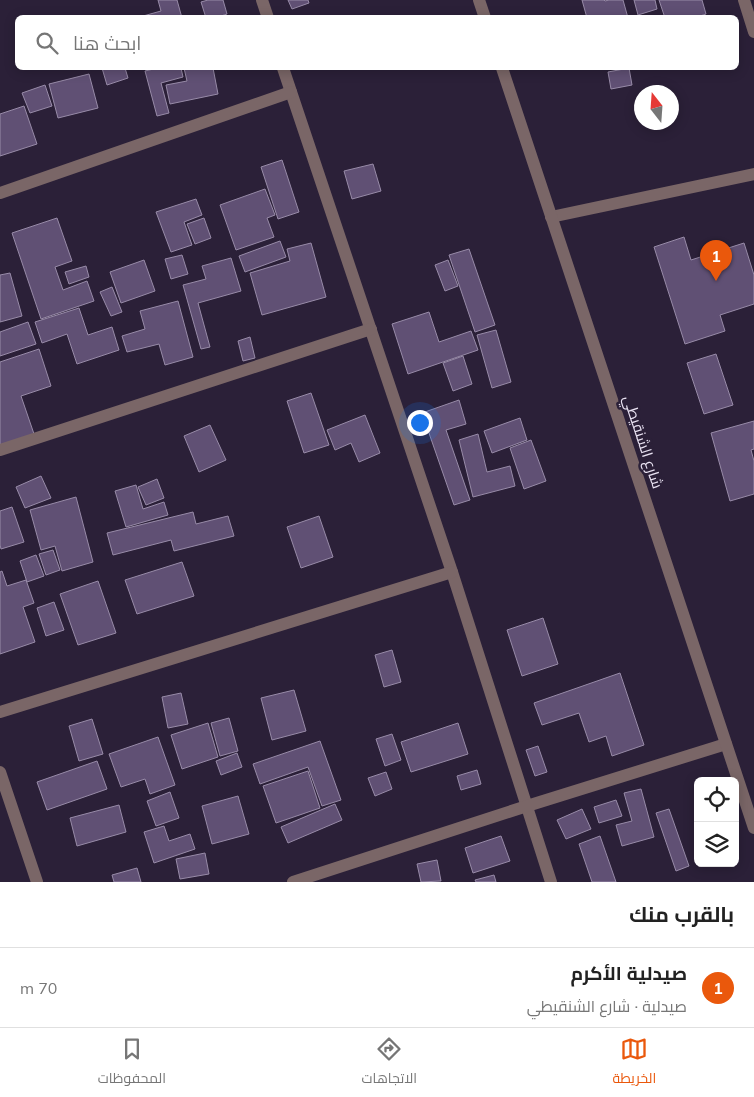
<!DOCTYPE html>
<html lang="ar">
<head>
<meta charset="utf-8">
<style>
	body { margin:0; font-family:Mulish,Cairo,sans-serif; background:#f6f6f6; color:#222; direction:rtl }
	.controls { position:absolute; right:15px; bottom:15px; display:grid; overflow:hidden; border-radius:8px; box-shadow:0 2px 12px #0003 }
	.controls button { width:45px; height:45px; display:grid; place-items:center; padding:0; border:0; border-bottom:1px solid #e0e0e0; background:#fff; color:#222; font:25px sans-serif }
	.compass { position:absolute; left:634px; top:85px; width:45px; height:45px; border-radius:50%; background:#fff; box-shadow:0 2px 12px #0003; rotate:343deg }
	.you { position:absolute; left:419px; top:422px; width:18px; height:18px; margin:-12px; border:4px solid #fff; border-radius:50%; background:#1a73e8; box-shadow:0 0 0 8px #1a73e833 }
	.badge { display:grid; place-items:center; width:32px; height:32px; border-radius:50%; background:#ea580c; color:#fff; font-size:16px; font-weight:700 }
	.pin { position:absolute; translate:-50% -41px; filter:drop-shadow(0 1px 2px #0008) }
	.pin::after { content:''; position:absolute; top:26px; width:18px; height:15px; background:inherit; clip-path:polygon(0 0,100% 0,50% 100%) }
	.list { margin:0; padding:0; list-style:none }
	h2 { display:flex; justify-content:space-between; align-items:center; height:65px; margin:0; padding:0 20px; font-size:21px }
	h2 small { font-size:16px; font-weight:400; color:#767676 }
	.list li { display:grid; grid-template-columns:32px 1fr auto; gap:15px; align-items:center; box-sizing:border-box; height:80px; padding:0 20px; border-top:1px solid #e0e0e0 }
	.list b { display:block; font-size:19px; white-space:nowrap }
	.list p { margin:0; font-size:16px; white-space:nowrap; color:#767676 }
	.list em { font-size:16px; font-style:normal; color:#767676 }
	.icon { flex:none; width:28px; height:28px; fill:none; stroke:currentColor; stroke-width:2; stroke-linecap:round; stroke-linejoin:round }
	.map { position:relative; flex:none; width:754px; height:882px; overflow:hidden; direction:ltr }
	.search { position:absolute; background:#fff; box-shadow:0 2px 12px #0003; left:15px; right:15px; top:15px; height:55px; display:flex; align-items:center; gap:12px; box-sizing:border-box; padding:0 18px; border-radius:8px; color:#767676; font-size:19px }
	.sheet { height:145px; background:#fff }
	nav { display:flex; justify-content:space-around; align-items:center; box-sizing:border-box; height:70px; border-top:1px solid #e0e0e0; background:#fff; font-size:14px; color:#767676 }
	nav a { display:grid; justify-items:center; gap:2px }
	nav .on { color:#ea580c }
	.map>svg:first-child { display:block }
	.building { fill:#605074; stroke:#988ba8 }
	.lines { fill:none; stroke-linecap:round; stroke-linejoin:round }
	.minor { stroke:#7a6667; stroke-width:12 }
	.tertiary { stroke:#7a6667; stroke-width:12 }
	.labels { text-anchor:middle; stroke-width:5; stroke-linejoin:round; paint-order:stroke }
	.street-label { font-size:15px; fill:#eae3f3; stroke:#2b2038 }
</style>
</head>
<body>
<div class="map">
<svg width="754" height="882" viewBox="0 0 754 882">
	<rect width="100%" height="100%" fill="#2b2038"/>
	<g class="building">
		<polygon points="158,0 177,0 182,18 136,18 161,11"/>
		<polygon points="208,0 223,0 227,14 215,18 206,18 201,2"/>
		<polygon points="288,0 308,0 309,3 292,9"/>
		<polygon points="582,0 604,0 605,1 609,0 623,0 628,18 587,18"/>
		<polygon points="634,0 655,0 657,9 638,15"/>
		<polygon points="659,0 702,0 706,14 694,18 665,18"/>
		<polygon points="102,68 125,68 128,78 107,85"/>
		<polygon points="158,68 181,68 183,77 161,83 169,113 157,116 145,71"/>
		<polygon points="184,68 213,68 218,94 170,104 166,85 187,81"/>
		<polygon points="629,68 632,85 611,89 608,72"/>
		<polygon points="89,74 98,108 58,118 49,84"/>
		<polygon points="45,85 52,106 30,113 22,93"/>
		<polygon points="24,106 37,144 0,156 0,114"/>
		<polygon points="282,160 299,212 278,219 261,167"/>
		<polygon points="373,164 381,191 352,199 344,171"/>
		<polygon points="265,189 275,215 267,218 274,237 236,250 220,205"/>
		<polygon points="196,199 202,215 184,222 192,245 171,252 156,212"/>
		<polygon points="57,218 72,261 55,267 63,290 87,281 94,301 41,319 12,233"/>
		<polygon points="204,218 211,238 195,244 187,224"/>
		<polygon points="684,237 691,260 744,243 754,275 754,304 720,315 725,331 685,344 654,247"/>
		<polygon points="280,241 286,257 245,272 239,256"/>
		<polygon points="311,243 326,297 262,315 250,273 290,261 287,249"/>
		<polygon points="469,249 495,325 475,332 449,255"/>
		<polygon points="182,255 188,274 171,279 165,259"/>
		<polygon points="231,258 241,291 198,303 210,347 201,349 183,285 206,279 202,266"/>
		<polygon points="144,260 155,291 121,303 110,272"/>
		<polygon points="448,260 458,286 445,291 435,265"/>
		<polygon points="86,266 89,277 69,284 65,272"/>
		<polygon points="10,273 22,316 0,322 0,275"/>
		<polygon points="112,287 122,312 111,316 100,292"/>
		<polygon points="178,301 193,357 165,365 159,344 127,352 122,336 145,329 140,311"/>
		<polygon points="79,308 88,335 112,327 119,350 77,364 67,334 42,343 35,322"/>
		<polygon points="429,312 439,342 471,331 478,350 408,374 392,324"/>
		<polygon points="28,322 36,344 0,356 0,332"/>
		<polygon points="496,330 511,382 492,388 477,335"/>
		<polygon points="250,337 255,358 243,361 238,341"/>
		<polygon points="39,349 51,386 21,396 34,434 1,446 0,443 0,362"/>
		<polygon points="716,354 733,405 704,414 687,363"/>
		<polygon points="463,356 472,384 453,391 443,363"/>
		<polygon points="311,393 329,445 304,453 287,401"/>
		<polygon points="459,400 466,424 446,430 470,500 454,505 422,413"/>
		<polygon points="365,415 380,453 359,462 351,443 335,450 327,430"/>
		<polygon points="520,418 527,440 492,453 484,431"/>
		<polygon points="754,421 754,449 751,450 754,461 754,494 730,501 711,433"/>
		<polygon points="210,425 226,460 199,472 184,436"/>
		<polygon points="478,434 487,472 510,466 515,486 473,497 459,440"/>
		<polygon points="531,440 546,481 524,489 510,448"/>
		<polygon points="41,476 51,498 25,508 16,487"/>
		<polygon points="157,479 164,498 146,505 138,487"/>
		<polygon points="136,485 143,509 164,502 168,515 126,527 115,491"/>
		<polygon points="76,497 93,562 62,571 55,546 41,550 30,510"/>
		<polygon points="12,507 24,542 1,549 0,545 0,511"/>
		<polygon points="193,512 196,524 228,516 234,536 174,551 171,540 113,555 107,533"/>
		<polygon points="319,516 333,557 301,568 287,527"/>
		<polygon points="53,550 60,570 46,575 39,554"/>
		<polygon points="36,555 44,576 27,582 20,561"/>
		<polygon points="182,562 194,596 137,614 125,580"/>
		<polygon points="2,571 7,586 26,580 34,603 23,607 35,642 0,654 0,572"/>
		<polygon points="98,581 116,633 78,645 60,594"/>
		<polygon points="54,602 64,630 46,636 37,608"/>
		<polygon points="543,618 558,664 522,676 507,630"/>
		<polygon points="392,650 401,682 384,687 375,655"/>
		<polygon points="620,673 644,745 612,756 606,736 589,742 579,713 542,725 534,703"/>
		<polygon points="294,690 306,731 272,740 261,698"/>
		<polygon points="181,693 188,724 168,728 162,697"/>
		<polygon points="229,718 238,751 220,756 211,723"/>
		<polygon points="92,719 103,754 79,761 69,726"/>
		<polygon points="208,723 218,757 182,769 171,735"/>
		<polygon points="458,723 468,754 411,772 401,742"/>
		<polygon points="392,734 401,760 385,766 376,739"/>
		<polygon points="158,737 175,785 150,794 145,779 121,787 109,754"/>
		<polygon points="320,741 341,800 322,806 308,767 260,784 253,764"/>
		<polygon points="538,746 547,772 535,776 526,750"/>
		<polygon points="237,753 242,767 221,775 216,761"/>
		<polygon points="97,761 107,789 47,810 37,782"/>
		<polygon points="477,770 481,784 461,790 457,776"/>
		<polygon points="308,771 320,808 276,823 263,786"/>
		<polygon points="386,772 392,789 375,796 368,778"/>
		<polygon points="641,789 654,837 622,846 616,825 632,821 624,793"/>
		<polygon points="170,792 179,818 156,826 147,801"/>
		<polygon points="238,796 249,834 212,844 202,806"/>
		<polygon points="616,800 622,816 599,823 594,807"/>
		<polygon points="335,804 342,820 288,843 281,827"/>
		<polygon points="119,805 126,832 77,846 70,818"/>
		<polygon points="582,809 591,829 566,839 557,820"/>
		<polygon points="669,809 689,866 676,871 656,813"/>
		<polygon points="164,826 169,841 190,834 195,849 154,863 144,832"/>
		<polygon points="501,836 510,861 473,873 465,848"/>
		<polygon points="600,836 616,882 592,882 579,844"/>
		<polygon points="205,853 209,874 180,879 176,859"/>
		<polygon points="437,860 441,881 421,882 417,864"/>
		<polygon points="137,868 141,882 114,882 112,875"/>
		<polygon points="494,875 496,882 476,882 475,880"/>
	</g>
	<g class="lines">
		<g class="minor">
			<polyline points="262,0 268,18"/>
			<polyline points="744,0 754,32"/>
			<polyline points="283,68 452,572 551,882"/>
			<polyline points="0,193 291,92"/>
			<polyline points="551,217 754,174"/>
			<polyline points="0,450 371,329"/>
			<polyline points="0,712 452,572"/>
			<polyline points="0,772 37,882"/>
			<polyline points="293,882 527,806 726,744"/>
		</g>
		<g class="tertiary">
			<polyline points="479,0 485,18"/>
			<polyline points="502,68 754,828"/>
		</g>
	</g>
	<g class="labels">
		<g class="street-label">
			<text transform="translate(643 442) rotate(72)" y="5">شارع الشنقيطي</text>
		</g>
	</g>
</svg>
<div class="controls">
<button><svg class="icon" aria-label="locate" viewBox="0 0 24 24"><circle cx="12" cy="12" r="6"/><path d="M12 2v4M12 18v4M2 12h4M18 12h4"/></svg></button>
<button><svg class="icon" aria-label="layers" viewBox="0 0 24 24"><path d="M12 4l9 5-9 5-9-5zM3 14l9 5 9-5"/></svg></button>
</div>
<svg class="compass" viewBox="-18 -18 36 36"><path d="M0-13l5 13h-10z" fill="#e53935"/><path d="M0 13l5-13h-10z" fill="#767676"/></svg>
<div class="you"></div>
<div class="pin badge" style="left:716px;top:281px">1</div>
<div class="search"><svg class="icon" aria-label="search" viewBox="0 0 24 24"><circle cx="10" cy="10" r="6"/><path d="M15 15l6 6"/></svg>ابحث هنا</div>
</div>
<section class="sheet">
<h2>بالقرب منك<small></small></h2>
<ul class="list">
<li><span class="badge">1</span><div><b>صيدلية الأكرم</b><p>صيدلية · شارع الشنقيطي</p></div><em>70 m</em></li>
</ul>
</section>
<nav>
<a class="on"><svg class="icon" aria-label="map" viewBox="0 0 24 24"><path d="M3 6l6-2 6 2 6-2v14l-6 2-6-2-6 2zM9 4v14M15 6v14"/></svg>الخريطة</a>
<a><svg class="icon" aria-label="directions" viewBox="0 0 24 24"><path d="M12 3l9 9-9 9-9-9zM9 14v-3h6M13 9l2 2-2 2"/></svg>الاتجاهات</a>
<a><svg class="icon" aria-label="saved" viewBox="0 0 24 24"><path d="M7 4h10v16l-5-4-5 4z"/></svg>المحفوظات</a>
</nav>
</body>
</html>
